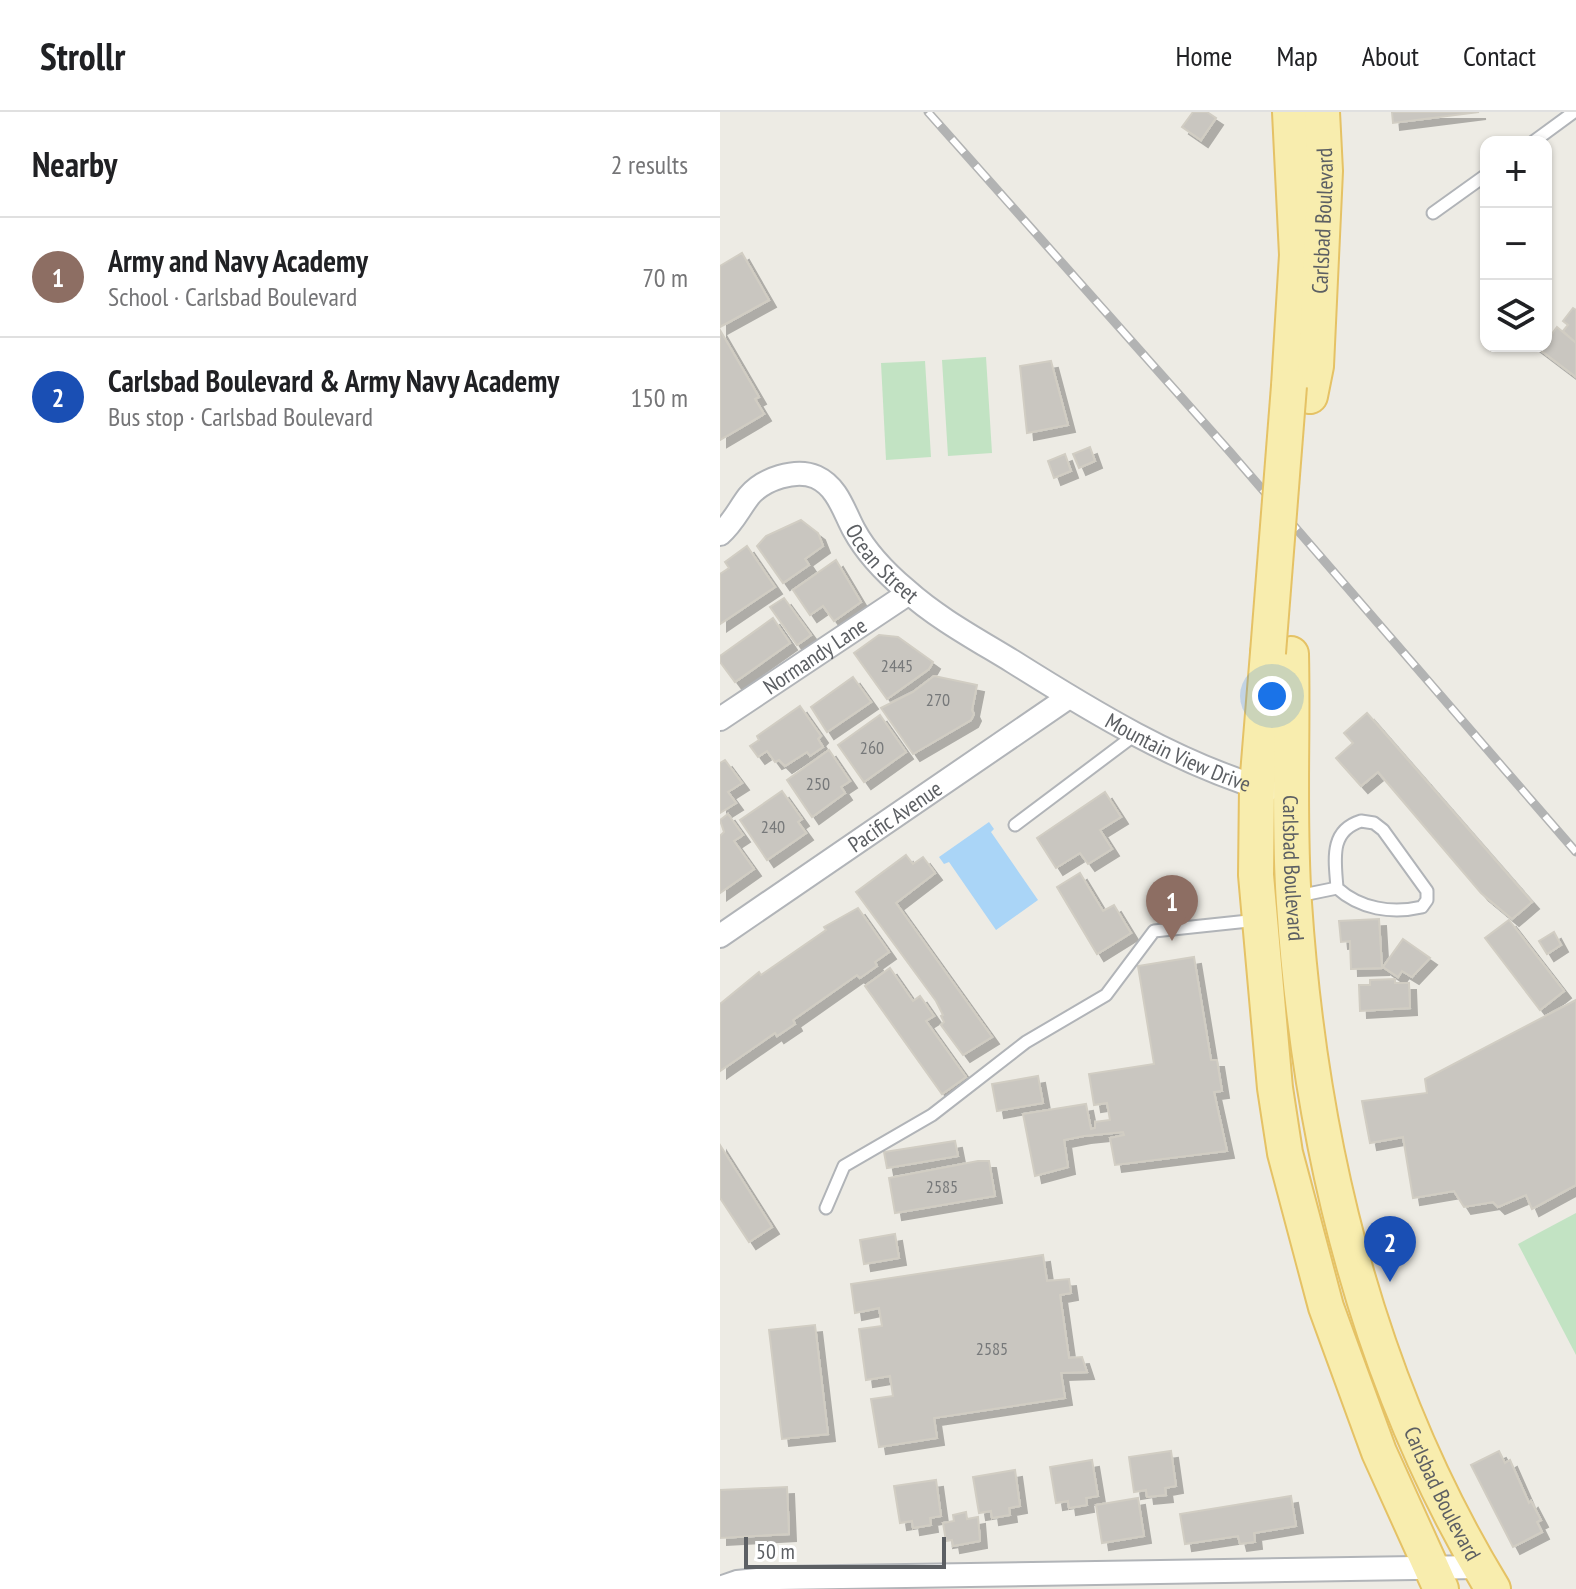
<!DOCTYPE html>
<html lang="en">
<head>
<meta charset="utf-8">
<style>
	body { margin:0; font-family:"PT Sans Narrow",sans-serif; background:#f2f2f2; color:#202124 }
	.controls { position:absolute; right:24px; top:24px; display:grid; overflow:hidden; border-radius:16px; box-shadow:0 2px 6px #0004 }
	.controls button { width:72px; height:72px; display:grid; place-items:center; padding:0; border:0; border-bottom:2px solid #e0e0e0; background:#fff; color:#202124; font:40px sans-serif }
	.scale { position:absolute; left:24px; bottom:20px; width:202px; box-sizing:border-box; padding-left:8px; border:4px solid #5c5f63; border-top:0; font-size:22px; line-height:28px; white-space:nowrap; color:#5c5f63; -webkit-text-stroke:6px #fff; paint-order:stroke }
	.you { position:absolute; left:552px; top:584px; width:28px; height:28px; margin:-20px; border:6px solid #fff; border-radius:50%; background:#1a73e8; box-shadow:0 0 0 12px #1a73e833 }
	.badge { display:grid; place-items:center; width:52px; height:52px; border-radius:50%; background:#da4b3d; color:#fff; font-size:26px; font-weight:700 }
	.pin { position:absolute; translate:-50% -66px; filter:drop-shadow(0 2px 4px #0008) }
	.pin::after { content:''; position:absolute; top:42px; width:28px; height:24px; background:inherit; clip-path:polygon(0 0,100% 0,50% 100%) }
	.list { margin:0; padding:0; list-style:none }
	h2 { display:flex; justify-content:space-between; align-items:center; height:104px; margin:0; padding:0 32px; font-size:34px }
	h2 small { font-size:26px; font-weight:400; color:#757577 }
	.list li { display:grid; grid-template-columns:52px 1fr auto; gap:24px; align-items:center; box-sizing:border-box; height:120px; padding:0 32px; border-top:2px solid #e0e0e0 }
	.list b { display:block; font-size:30px; white-space:nowrap }
	.list p { margin:0; font-size:26px; white-space:nowrap; color:#757577 }
	.list em { font-size:26px; font-style:normal; color:#757577 }
	.icon { flex:none; width:44px; height:44px; fill:none; stroke:currentColor; stroke-width:2; stroke-linecap:round; stroke-linejoin:round }
	.map { position:relative; flex:none; width:856px; height:1477px; overflow:hidden }
	header { display:flex; align-items:center; gap:48px; box-sizing:border-box; height:112px; padding:0 40px; background:#fff; border-bottom:2px solid #e0e0e0 }
	header strong { font-size:38px }
	nav { display:flex; gap:44px; margin-inline-start:auto; font-size:28px }
	main { display:flex }
	aside { flex:1; background:#fff }
	.map>svg:first-child { display:block }
	.green { fill:#c2e3c3 }
	.water { fill:#aad5f7 }
	.building { fill:#c9c6c0; stroke:#d1cdc3; stroke-width:2; filter:url(#shadow) }
	.lines { fill:none; stroke-linecap:round; stroke-linejoin:round }
	.service-casing { stroke:#b1b4b8; stroke-width:15 }
	.minor-casing { stroke:#b1b4b8; stroke-width:26 }
	.primary-casing { stroke:#e5c265; stroke-width:38 }
	.service { stroke:#fff; stroke-width:11 }
	.minor { stroke:#fff; stroke-width:22 }
	.primary { stroke:#f8edae; stroke-width:34 }
	.rail-casing { stroke:#b2b3b3; stroke-width:9 }
	.rail { stroke:#fff; stroke-width:6; stroke-dasharray:18; stroke-linecap:butt }
	.primary-bridge-casing { stroke:#e5c265; stroke-width:38; stroke-linecap:butt }
	.primary-bridge { stroke:#f8edae; stroke-width:34 }
	.labels { text-anchor:middle; stroke-width:6; stroke-linejoin:round; paint-order:stroke }
	.number-label { font-size:18px; fill:#77797a }
	.street-label { font-size:22px; fill:#5c5f63; stroke:#fff }
</style>
</head>
<body>
<header>
<strong>Strollr</strong>
<nav><a>Home</a><a>Map</a><a>About</a><a>Contact</a></nav>
</header>
<main>
<aside>
<h2>Nearby<small>2 results</small></h2>
<ul class="list">
<li><span class="badge" style="background:#8d6e63">1</span><div><b>Army and Navy Academy</b><p>School · Carlsbad Boulevard</p></div><em>70 m</em></li>
<li><span class="badge" style="background:#1a4fb4">2</span><div><b>Carlsbad Boulevard &amp; Army Navy Academy</b><p>Bus stop · Carlsbad Boulevard</p></div><em>150 m</em></li>
</ul>
</aside>
<div class="map">
<svg width="856" height="1477" viewBox="0 0 856 1477">
	<defs>
		<filter id="shadow"><feDropShadow dx="7" dy="7" stdDeviation="0" flood-color="#0004"/></filter>
	</defs>
	<rect width="100%" height="100%" fill="#edebe4"/>
	<g class="green">
		<polygon points="266,245 272,341 228,344 222,248"/>
		<polygon points="205,249 211,345 166,348 161,251"/>
		<polygon points="856,1101 856,1243 798,1132"/>
	</g>
	<polygon class="water" points="269,710 274,717 271,720 318,788 276,818 229,750 224,752 219,745"/>
	<g class="building">
		<polygon points="473,0 487,0 496,6 481,28 462,15"/>
		<polygon points="672,0 759,0 673,11"/>
		<polygon points="22,141 49,188 0,215 0,154"/>
		<polygon points="853,196 856,198 856,231 843,219 848,213 843,209"/>
		<polygon points="837,215 856,231 856,265 815,234 826,234 826,218 831,223"/>
		<polygon points="0,218 39,285 35,287 44,302 0,328"/>
		<polygon points="331,249 348,313 307,321 300,254"/>
		<polygon points="370,335 375,349 359,356 353,342"/>
		<polygon points="345,342 351,359 334,366 328,349"/>
		<polygon points="81,408 98,421 103,434 85,447 89,453 63,471 37,434 46,424"/>
		<polygon points="27,434 55,475 0,512 0,462 9,456 5,450"/>
		<polygon points="116,448 141,490 114,509 103,494 90,503 73,478"/>
		<polygon points="64,486 91,523 77,533 50,495"/>
		<polygon points="53,506 70,531 15,570 0,550 0,544"/>
		<polygon points="159,523 178,525 213,550 209,557 167,587 134,541"/>
		<polygon points="214,564 257,573 252,598 254,602 251,608 193,642 161,596 193,580"/>
		<polygon points="133,565 151,590 107,620 91,595"/>
		<polygon points="80,594 101,624 98,627 103,635 90,644 87,640 65,654 59,648 55,650 47,639 38,645 30,634 39,628 37,624"/>
		<polygon points="647,601 812,790 792,807 761,781 658,660 641,674 616,646 633,631 624,621"/>
		<polygon points="160,603 186,640 144,670 118,633"/>
		<polygon points="109,638 130,669 121,675 125,681 92,705 67,668"/>
		<polygon points="5,648 22,671 8,680 16,691 0,701 0,651"/>
		<polygon points="62,679 82,707 78,710 86,721 47,748 20,708"/>
		<polygon points="385,680 401,705 380,718 392,737 368,752 360,741 336,756 317,726"/>
		<polygon points="8,702 23,723 14,729 34,757 0,781 0,724 4,720 0,708"/>
		<polygon points="186,743 193,752 203,745 215,761 176,791 272,925 243,943 221,913 224,910 221,904 223,903 216,889 136,780"/>
		<polygon points="360,761 383,799 394,793 411,821 377,842 337,775"/>
		<polygon points="138,796 169,840 155,850 157,854 140,866 137,863 73,908 75,912 57,924 55,921 0,959 0,892 39,860 41,863 106,818 104,815"/>
		<polygon points="659,807 662,856 631,857 630,829 621,830 619,809"/>
		<polygon points="789,808 844,879 820,898 765,826"/>
		<polygon points="834,820 841,833 827,842 819,829"/>
		<polygon points="683,827 710,846 692,865 682,859 678,865 663,855"/>
		<polygon points="474,845 491,948 497,948 502,979 494,980 507,1039 395,1053 390,1026 404,1023 403,1020 364,1024 344,1028 348,1055 315,1064 303,1002 366,992 371,1017 375,1016 375,1010 390,1008 387,991 374,993 369,962 434,952 418,854"/>
		<polygon points="170,856 193,889 200,884 214,904 206,909 246,965 222,982 145,874"/>
		<polygon points="675,867 675,871 689,871 690,896 640,899 639,873 650,873 650,868"/>
		<polygon points="856,888 856,1073 812,1097 806,1083 778,1095 773,1090 744,1095 734,1079 693,1086 683,1025 650,1031 642,989 707,981 705,967"/>
		<polygon points="318,964 323,991 277,999 272,972"/>
		<polygon points="235,1029 238,1044 167,1056 164,1040"/>
		<polygon points="0,1033 52,1115 29,1130 0,1086"/>
		<polygon points="258,1049 269,1049 275,1084 175,1101 169,1066"/>
		<polygon points="175,1122 179,1146 144,1152 140,1128"/>
		<polygon points="323,1143 327,1169 349,1167 351,1181 340,1183 349,1246 362,1245 367,1260 341,1261 345,1286 214,1306 217,1326 159,1335 151,1287 173,1284 170,1264 146,1268 139,1217 162,1214 159,1196 135,1201 131,1172"/>
		<polygon points="95,1213 108,1322 62,1327 49,1218"/>
		<polygon points="451,1339 456,1374 445,1376 446,1383 427,1385 426,1378 414,1380 409,1345"/>
		<polygon points="779,1339 785,1351 790,1348 809,1391 811,1389 821,1408 817,1410 822,1420 793,1435 751,1353"/>
		<polygon points="372,1348 378,1384 366,1386 367,1393 349,1396 348,1389 336,1391 330,1355"/>
		<polygon points="295,1358 300,1394 289,1396 290,1403 272,1406 271,1399 259,1401 253,1365"/>
		<polygon points="216,1368 221,1404 210,1406 211,1413 193,1416 192,1409 180,1411 174,1374"/>
		<polygon points="67,1375 69,1422 0,1426 0,1378"/>
		<polygon points="571,1384 576,1414 534,1421 535,1430 520,1432 518,1424 465,1432 460,1402"/>
		<polygon points="418,1386 424,1424 382,1431 376,1393"/>
		<polygon points="246,1400 247,1407 258,1405 260,1429 233,1434 232,1428 226,1429 223,1411 234,1409 233,1403"/>
	</g>
	<g class="lines">
		<g class="service-casing">
			<g id="service">
				<polyline points="813,30 854,0"/>
				<polyline points="713,101 766,63"/>
				<path d="M641,709L654,711L663,718L707,779V788L702,795C672,802 640,797 617,776C615,748 609,719 641,709Z"/>
				<polyline points="295,713 416,622"/>
				<polyline points="578,784 617,776"/>
				<polyline points="106,1096 124,1054 212,1003 306,930 386,883 434,819 538,808"/>
			</g>
		</g>
		<g class="minor-casing">
			<g id="minor">
				<path id="s1" d="M0,422C13,411 19,397 29,384C43,367 76,356 96,365C118,375 124,400 134,418C147,442 166,461 186,478C217,506 256,527 292,549C373,600 455,650 547,678"/>
				<path id="s2" d="M0,607L189,481"/>
				<path id="s3" d="M0,824L349,585"/>
				<polyline points="0,1476 17,1470 58,1466 759,1455"/>
			</g>
		</g>
		<g class="primary-casing">
			<g id="primary">
				<polyline points="569,274 577,143 570,0"/>
				<path id="s4" d="M590,284L596,254L605,59L602,0"/>
				<polyline points="548,541 537,675 536,763 555,976 565,1041 606,1195 659,1340 721,1477"/>
				<path id="s5" d="M571,542C573,625 568,708 574,791C590,1031 647,1270 773,1477"/>
			</g>
		</g>
		<use href="#service" class="service"/>
		<use href="#minor" class="minor"/>
		<use href="#primary" class="primary"/>
		<g class="rail-casing">
			<polyline id="rail" points="208,0 510,340 856,740"/>
		</g>
		<use href="#rail" class="rail"/>
		<g class="primary-bridge-casing">
			<polyline id="primary-bridge" points="548,541 569,274"/>
		</g>
		<use href="#primary-bridge" class="primary-bridge"/>
	</g>
	<g class="labels">
		<g class="number-label">
			<text x="177" y="560">2445</text>
			<text x="218" y="594">270</text>
			<text x="152" y="642">260</text>
			<text x="98" y="678">250</text>
			<text x="53" y="721">240</text>
			<text x="222" y="1081">2585</text>
			<text x="272" y="1243">2585</text>
		</g>
		<g class="street-label">
			<text dy="8" stroke="none"><textPath href="#s4" startOffset="176">Carlsbad Boulevard</textPath></text>
			<text dy="8" stroke="none"><textPath href="#s1" startOffset="232">Ocean Street</textPath></text>
			<text dy="8" stroke="none"><textPath href="#s2" startOffset="114">Normandy Lane</textPath></text>
			<text dy="8" stroke="none"><textPath href="#s1" startOffset="586">Mountain View Drive</textPath></text>
			<text dy="8" stroke="none"><textPath href="#s3" startOffset="212">Pacific Avenue</textPath></text>
			<text dy="8" stroke="none"><textPath href="#s5" startOffset="214">Carlsbad Boulevard</textPath></text>
			<text dy="8" stroke="none"><textPath href="#s5" startOffset="862">Carlsbad Boulevard</textPath></text>
		</g>
	</g>
</svg>
<div class="controls">
<button>+</button>
<button>−</button>
<button><svg class="icon" aria-label="layers" viewBox="0 0 24 24"><path d="M12 4l9 5-9 5-9-5zM3 14l9 5 9-5"/></svg></button>
</div>
<div class="scale">50 m</div>
<div class="you"></div>
<div class="pin badge" style="left:452px;top:829px;background:#8d6e63">1</div>
<div class="pin badge" style="left:670px;top:1170px;background:#1a4fb4">2</div>
</div>
</main>
</body>
</html>
